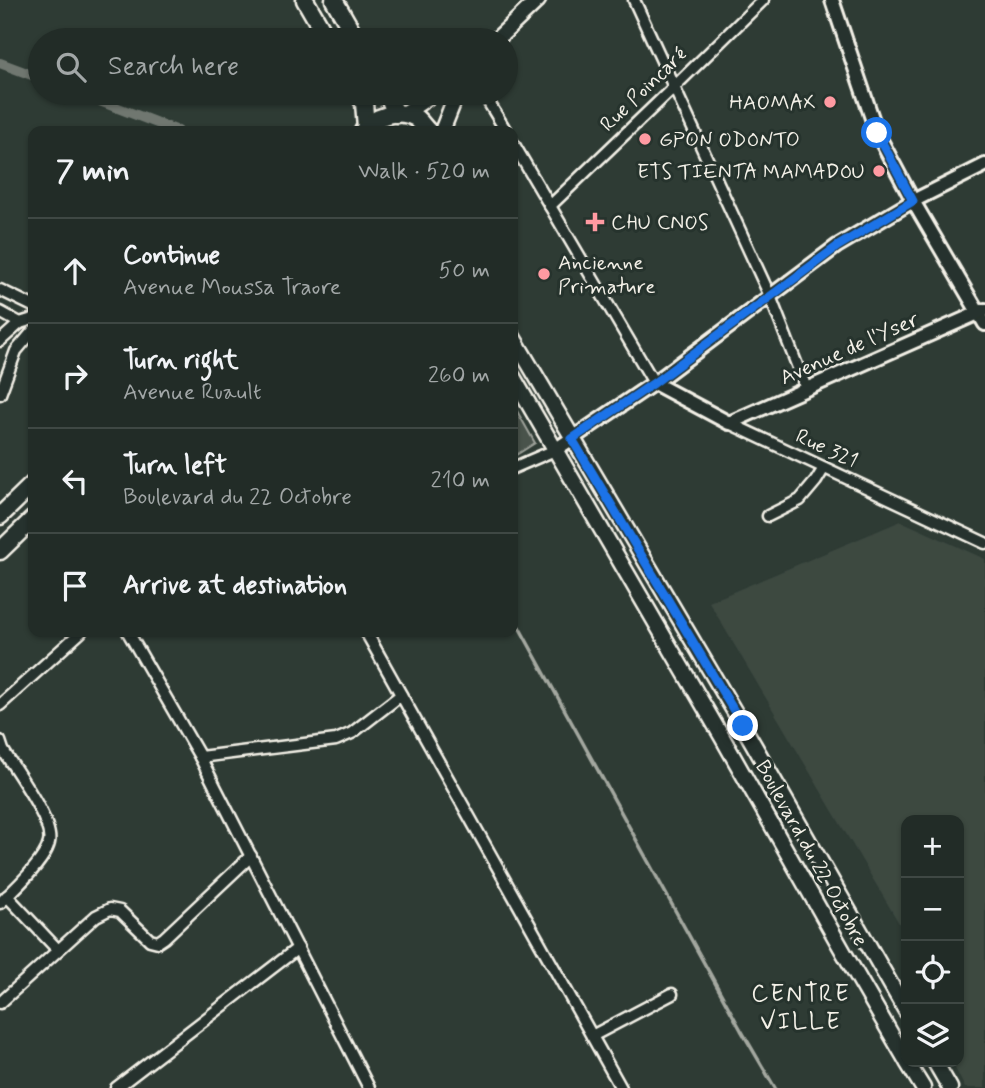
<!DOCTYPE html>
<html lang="en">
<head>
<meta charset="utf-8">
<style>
	body { margin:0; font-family:Mynerve,sans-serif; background:#2a342f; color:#f1f3f6 }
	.controls { position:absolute; right:21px; bottom:21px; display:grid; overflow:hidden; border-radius:14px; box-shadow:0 2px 5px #0004 }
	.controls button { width:63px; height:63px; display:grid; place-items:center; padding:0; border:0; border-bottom:2px solid #3f4844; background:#222c27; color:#f1f3f6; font:35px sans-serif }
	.stop { position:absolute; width:21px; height:21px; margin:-16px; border:5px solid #1a73e8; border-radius:50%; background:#fff }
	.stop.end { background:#1a73e8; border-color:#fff; box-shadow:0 2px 7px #0008 }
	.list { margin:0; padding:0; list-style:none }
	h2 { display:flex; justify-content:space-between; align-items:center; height:91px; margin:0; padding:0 28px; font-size:30px }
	h2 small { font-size:23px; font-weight:400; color:#a2a7a7 }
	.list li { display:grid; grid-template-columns:46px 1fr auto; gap:21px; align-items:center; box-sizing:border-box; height:105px; padding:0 28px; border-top:2px solid #3f4844 }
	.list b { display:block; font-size:26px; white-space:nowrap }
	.list p { margin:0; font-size:23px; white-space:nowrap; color:#a2a7a7 }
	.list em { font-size:23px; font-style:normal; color:#a2a7a7 }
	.icon { flex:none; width:38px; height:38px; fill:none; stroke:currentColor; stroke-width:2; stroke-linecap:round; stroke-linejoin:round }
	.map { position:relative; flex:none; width:985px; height:1088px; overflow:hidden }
	.search { position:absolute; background:#222c27; box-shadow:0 2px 5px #0004; left:28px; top:28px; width:490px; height:77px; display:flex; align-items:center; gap:18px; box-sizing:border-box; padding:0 24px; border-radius:38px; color:#a2a7a7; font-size:26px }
	.panel { position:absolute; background:#222c27; box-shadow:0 2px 5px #0004; left:28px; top:126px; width:490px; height:511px; border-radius:14px }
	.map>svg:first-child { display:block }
	.built { fill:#3c4841 }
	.green { fill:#48524c; stroke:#9ea29a; stroke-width:2 }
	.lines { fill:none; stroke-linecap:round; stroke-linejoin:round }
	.stream { stroke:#a4a8a0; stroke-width:3.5 }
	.canal { stroke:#6f7770; stroke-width:10 }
	.minor-casing { stroke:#f4f1e8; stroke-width:15 }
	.tertiary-casing { stroke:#f4f1e8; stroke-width:18 }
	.secondary-casing { stroke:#f4f1e8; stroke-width:19 }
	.trunk-casing { stroke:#f4f1e8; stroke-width:21 }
	.minor { stroke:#26332d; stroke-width:10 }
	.tertiary { stroke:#26332d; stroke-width:12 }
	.secondary { stroke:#26332d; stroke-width:14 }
	.trunk { stroke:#26332d; stroke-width:16 }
	.route { stroke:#1a73e8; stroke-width:9 }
	.poi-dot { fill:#ff9aa2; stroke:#26332d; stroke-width:2.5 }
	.labels { text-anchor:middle; stroke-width:6; stroke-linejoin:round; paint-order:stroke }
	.street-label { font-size:21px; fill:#f4f1e8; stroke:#26332d }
	.poi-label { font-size:21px; fill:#f4f1e8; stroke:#26332d; text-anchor:start }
	.quarter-label { font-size:24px; letter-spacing:2px; fill:#f4f1e8; stroke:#26332d }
</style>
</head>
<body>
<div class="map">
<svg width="985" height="1088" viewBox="0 0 985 1088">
	<rect width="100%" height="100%" fill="#2e3b34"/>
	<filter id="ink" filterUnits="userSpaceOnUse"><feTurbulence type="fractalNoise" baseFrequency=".0143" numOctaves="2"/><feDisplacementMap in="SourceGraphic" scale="14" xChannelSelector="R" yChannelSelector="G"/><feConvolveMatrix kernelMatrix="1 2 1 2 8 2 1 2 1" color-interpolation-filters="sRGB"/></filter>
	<g filter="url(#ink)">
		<polygon class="built" points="901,521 985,559 985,1088 965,1088 952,1062 959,1062 959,820 906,820 906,935 709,602"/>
		<polygon class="green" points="513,404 535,443 513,457"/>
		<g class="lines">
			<polyline class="stream" points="513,616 741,1030 775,1088"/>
			<g class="canal">
				<polyline points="0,63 40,78"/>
				<polyline points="79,93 178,131"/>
			</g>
			<g class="minor-casing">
				<g id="minor">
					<polyline points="634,0 770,296 806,388"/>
					<polyline points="483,93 506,131"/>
					<polyline points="513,143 654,383"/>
					<polyline points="550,206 673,88 763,0"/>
					<polyline points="0,290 33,306"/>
					<polyline points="0,312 20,323 33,319"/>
					<polyline points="0,341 20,323"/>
					<polyline points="0,394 16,351 33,331"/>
					<polyline points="729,423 985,543"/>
					<polyline points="513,468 555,450"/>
					<polyline points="768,516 800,500 816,481 824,468"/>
					<polyline points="128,632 200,757 369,1088"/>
					<polyline points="366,632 621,1088"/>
					<polyline points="0,705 81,632"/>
					<path d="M0,741L3,750C15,770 54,822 49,843C45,861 14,890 0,903"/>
					<polyline points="200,757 336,740 352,733 401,695"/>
					<polyline points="7,896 58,950"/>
					<polyline points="0,1003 96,916 110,909 120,911 150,940 158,942 164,938 251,856"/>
					<polyline points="592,1036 672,994"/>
					<polyline points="116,1088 298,948"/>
				</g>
			</g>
			<g class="tertiary-casing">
				<g id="tertiary">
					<polyline points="832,0 877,133 913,201 985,324"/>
					<polyline points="654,383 729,423 985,310"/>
					<polyline points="555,450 654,383 837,246 913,201 985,165"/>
				</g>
			</g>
			<g class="secondary-casing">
				<g id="secondary">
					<polyline points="496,40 538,0"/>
					<polyline points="404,114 434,93"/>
					<polyline points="442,131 457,93"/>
					<polyline points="513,337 743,726 906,1011"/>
					<polyline points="513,377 722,737 844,953 906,1060"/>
					<polyline points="907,1062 923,1088"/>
					<polyline points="935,1062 950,1088"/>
				</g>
			</g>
			<g class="trunk-casing">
				<g id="trunk">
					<polyline points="305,0 328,40"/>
					<polyline points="334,0 357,40"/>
					<polyline points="358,93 364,103 366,127"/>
					<polyline points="387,93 396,114"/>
					<path d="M363,131C374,116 398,108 416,118C420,121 424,127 428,131"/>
					<polyline points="0,516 33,484"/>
					<polyline points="0,551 33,519"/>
				</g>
			</g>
			<use href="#minor" class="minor"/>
			<use href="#tertiary" class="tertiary"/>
			<use href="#secondary" class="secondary"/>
			<use href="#trunk" class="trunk"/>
		</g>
	</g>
	<g class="lines" filter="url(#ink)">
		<polyline class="route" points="743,726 572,439 654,383 838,246 913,201 877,133"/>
	</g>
	<g class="poi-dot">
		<circle cx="830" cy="102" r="7"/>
		<circle cx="645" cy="139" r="7"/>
		<circle cx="879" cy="171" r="7"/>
		<path d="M591.5 211.5h7v7h7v7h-7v7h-7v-7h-7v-7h7z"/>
		<circle cx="544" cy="274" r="7"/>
	</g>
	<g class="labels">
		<g class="street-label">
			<text transform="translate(643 89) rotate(-44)" y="7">Rue Poincaré</text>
			<text transform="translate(849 348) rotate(-24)" y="7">Avenue de l'Yser</text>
			<text transform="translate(827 448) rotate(25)" y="7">Rue 321</text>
			<text transform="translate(812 853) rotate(61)" y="7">Boulevard du 22 Octobre</text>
		</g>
		<g class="poi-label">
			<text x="816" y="109" text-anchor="end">HAOMAX</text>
			<text x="659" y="146">GPON ODONTO</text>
			<text x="865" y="178" text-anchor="end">ETS TIENTA MAMADOU</text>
			<text x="611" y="229">CHU CNOS</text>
			<text x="558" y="269">Ancienne<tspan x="558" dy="24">Primature</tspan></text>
		</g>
		<g class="quarter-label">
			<text x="801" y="1001">CENTRE<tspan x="801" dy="28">VILLE</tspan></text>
		</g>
	</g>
</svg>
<div class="controls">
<button>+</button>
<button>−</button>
<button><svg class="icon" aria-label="locate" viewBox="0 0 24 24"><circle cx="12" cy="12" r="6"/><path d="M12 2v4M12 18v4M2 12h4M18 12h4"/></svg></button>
<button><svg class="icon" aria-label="layers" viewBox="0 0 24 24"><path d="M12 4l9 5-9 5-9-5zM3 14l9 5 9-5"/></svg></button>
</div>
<div class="stop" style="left:877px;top:133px"></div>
<div class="stop end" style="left:743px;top:726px"></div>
<div class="search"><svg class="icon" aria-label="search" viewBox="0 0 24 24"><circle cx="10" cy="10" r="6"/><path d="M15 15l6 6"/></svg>Search here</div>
<section class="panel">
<h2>7 min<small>Walk · 520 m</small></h2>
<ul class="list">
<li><svg class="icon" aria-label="ahead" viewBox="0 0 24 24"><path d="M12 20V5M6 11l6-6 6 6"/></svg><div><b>Continue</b><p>Avenue Moussa Traore</p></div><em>50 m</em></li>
<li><svg class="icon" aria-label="right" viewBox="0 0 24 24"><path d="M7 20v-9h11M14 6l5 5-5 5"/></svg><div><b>Turn right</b><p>Avenue Ruault</p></div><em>260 m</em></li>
<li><svg class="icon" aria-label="left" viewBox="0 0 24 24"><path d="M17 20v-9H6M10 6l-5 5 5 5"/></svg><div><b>Turn left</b><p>Boulevard du 22 Octobre</p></div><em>210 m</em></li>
<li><svg class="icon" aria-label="arrive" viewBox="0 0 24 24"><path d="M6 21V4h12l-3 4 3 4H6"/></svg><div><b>Arrive at destination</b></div></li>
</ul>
</section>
</div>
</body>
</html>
